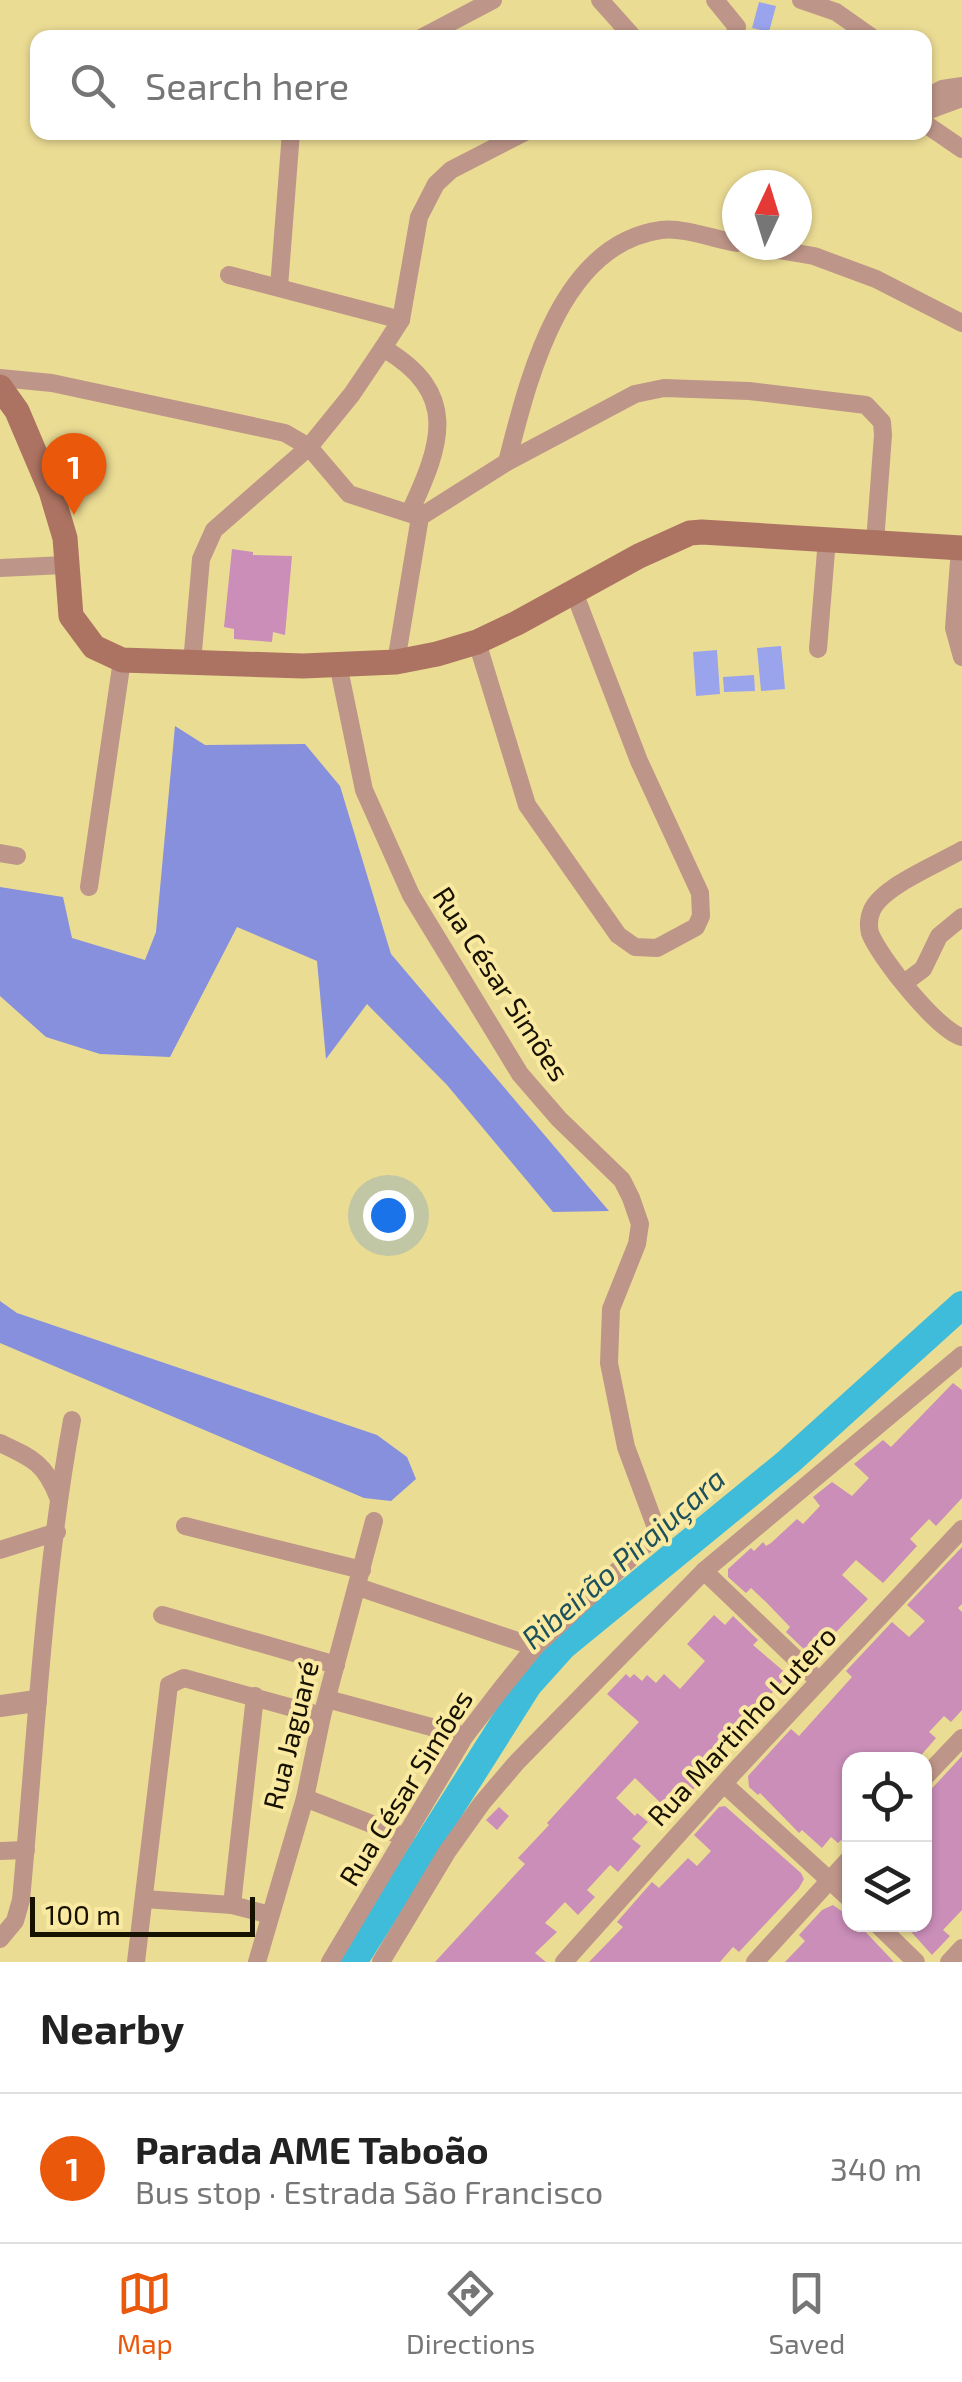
<!DOCTYPE html>
<html lang="en">
<head>
<meta charset="utf-8">
<style>
	body { margin:0; font-family:"Exo 2",sans-serif; background:#f2f2f2; color:#222 }
	.controls { position:absolute; right:30px; bottom:30px; display:grid; overflow:hidden; border-radius:20px; box-shadow:0 2px 8px #0004 }
	.controls button { width:90px; height:90px; display:grid; place-items:center; padding:0; border:0; border-bottom:2px solid #e0e0e0; background:#fff; color:#222; font:50px sans-serif }
	.compass { position:absolute; left:722px; top:170px; width:90px; height:90px; border-radius:50%; background:#fff; box-shadow:0 2px 8px #0004; rotate:4deg }
	.scale { position:absolute; left:30px; bottom:25px; width:225px; box-sizing:border-box; padding-left:10px; border:5px solid #171100; border-top:0; font-size:28px; line-height:35px; white-space:nowrap; color:#171100; -webkit-text-stroke:8px #f9e9a1; paint-order:stroke }
	.you { position:absolute; left:388px; top:1215px; width:35px; height:35px; margin:-25px; border:8px solid #fff; border-radius:50%; background:#1a73e8; box-shadow:0 0 0 15px #1a73e833 }
	.badge { display:grid; place-items:center; width:65px; height:65px; border-radius:50%; background:#ea580c; color:#fff; font-size:32px; font-weight:700 }
	.pin { position:absolute; translate:-50% -82px; filter:drop-shadow(0 2px 5px #0008) }
	.pin::after { content:''; position:absolute; top:52px; width:35px; height:30px; background:inherit; clip-path:polygon(0 0,100% 0,50% 100%) }
	.list { margin:0; padding:0; list-style:none }
	h2 { display:flex; justify-content:space-between; align-items:center; height:130px; margin:0; padding:0 40px; font-size:42px }
	h2 small { font-size:32px; font-weight:400; color:#767676 }
	.list li { display:grid; grid-template-columns:65px 1fr auto; gap:30px; align-items:center; box-sizing:border-box; height:150px; padding:0 40px; border-top:2px solid #e0e0e0 }
	.list b { display:block; font-size:38px; white-space:nowrap }
	.list p { margin:0; font-size:32px; white-space:nowrap; color:#767676 }
	.list em { font-size:32px; font-style:normal; color:#767676 }
	.icon { flex:none; width:55px; height:55px; fill:none; stroke:currentColor; stroke-width:2; stroke-linecap:round; stroke-linejoin:round }
	.map { position:relative; flex:none; width:962px; height:1962px; overflow:hidden }
	.search { position:absolute; background:#fff; box-shadow:0 2px 8px #0004; left:30px; right:30px; top:30px; height:110px; display:flex; align-items:center; gap:25px; box-sizing:border-box; padding:0 35px; border-radius:20px; color:#767676; font-size:38px }
	.sheet { height:280px; background:#fff }
	nav { display:flex; justify-content:space-around; align-items:center; box-sizing:border-box; height:140px; border-top:2px solid #e0e0e0; background:#fff; font-size:28px; color:#767676 }
	nav a { display:grid; justify-items:center; gap:5px }
	nav .on { color:#ea580c }
	.map>svg:first-child { display:block }
	.green { fill:#99a4ec }
	.forest { fill:#8690dd }
	.lines { fill:none; stroke-linecap:round; stroke-linejoin:round }
	.river { stroke:#3fbcda; stroke-width:28 }
	.building { fill:#ca8eb9 }
	.minor { stroke:#be9589; stroke-width:18 }
	.tertiary { stroke:#be9589; stroke-width:22 }
	.secondary { stroke:#ad7362; stroke-width:25 }
	.labels { text-anchor:middle; stroke-width:8; stroke-linejoin:round; paint-order:stroke }
	.street-label { font-size:28px; fill:#171100; stroke:#f9e9a1 }
	.water-label { font-size:30px; font-style:italic; fill:#1c505c; stroke:#f9e9a1 }
</style>
</head>
<body>
<div class="map">
<svg width="962" height="1962" viewBox="0 0 962 1962">
	<rect width="100%" height="100%" fill="#ebdc94"/>
	<g class="green">
		<polygon points="759,2 776,6 769,32 752,28"/>
		<polygon points="781,646 785,689 761,691 757,648"/>
		<polygon points="717,650 720,694 696,696 693,652"/>
		<polygon points="754,675 755,691 724,692 723,677"/>
	</g>
	<g class="forest">
		<polygon points="175,726 205,745 305,744 340,786 391,954 609,1211 553,1212 447,1085 367,1004 326,1059 317,961 237,927 170,1057 100,1054 46,1037 0,996 0,887 63,897 72,938 145,960 156,932"/>
		<polygon points="0,1301 17,1313 377,1435 407,1457 416,1479 391,1501 364,1498 0,1343"/>
	</g>
	<g class="lines">
		<polyline class="river" points="353,1962 528,1685 563,1646 788,1462 962,1305"/>
	</g>
	<g class="building">
		<polygon points="232,549 253,552 253,555 292,556 285,635 273,632 272,642 234,639 234,629 224,627"/>
		<polygon points="953,1383 962,1390 962,1498 936,1526 929,1519 910,1539 917,1546 883,1583 856,1560 842,1575 868,1599 812,1657 786,1632 790,1627 767,1603 751,1588 746,1593 728,1577 728,1569 751,1548 754,1551 763,1542 766,1546 771,1543 797,1519 803,1524 820,1506 813,1497 832,1482 852,1496 869,1478 854,1464 883,1440 891,1447"/>
		<polygon points="962,1547 962,1604 958,1608 962,1612 962,1710 951,1722 944,1716 929,1732 936,1738 917,1760 850,1760 850,1832 838,1843 831,1837 822,1848 802,1830 799,1833 760,1793 758,1795 749,1787 748,1776 791,1729 799,1736 852,1677 846,1671 892,1622 909,1637 925,1621 907,1605"/>
		<polygon points="714,1615 725,1625 733,1616 758,1640 753,1645 788,1675 763,1703 768,1707 732,1746 724,1739 709,1755 696,1774 702,1780 671,1813 635,1778 616,1798 635,1816 637,1813 648,1822 632,1839 641,1846 618,1872 610,1865 587,1890 595,1897 578,1915 565,1902 545,1923 557,1932 535,1953 546,1962 435,1962 525,1864 518,1858 549,1825 547,1823 639,1722 607,1694 626,1674 630,1678 634,1674 642,1681 647,1675 656,1683 664,1674 680,1689 705,1661 687,1644"/>
		<polygon points="962,1756 962,1910 943,1930 950,1936 932,1955 904,1924 924,1924 924,1894 931,1887 924,1882 924,1797"/>
		<polygon points="725,1806 801,1873 804,1879 799,1888 739,1952 733,1947 720,1962 589,1962 623,1927 617,1922 652,1882 659,1888 688,1858 697,1866 711,1851 694,1835 719,1807"/>
		<polygon points="499,1807 509,1816 497,1830 486,1820"/>
		<polygon points="833,1905 850,1917 850,1924 858,1924 894,1962 785,1962 805,1941 799,1935 822,1910"/>
	</g>
	<g class="lines">
		<g class="minor">
			<polyline points="600,0 634,38"/>
			<polyline points="715,0 737,27 733,38"/>
			<polyline points="801,0 836,12 873,38"/>
			<polyline points="421,38 493,0"/>
			<polyline points="924,99 942,89 962,86"/>
			<polyline points="924,112 962,98"/>
			<polyline points="924,123 962,149"/>
			<polyline points="750,245 814,256 876,279 962,323"/>
			<polyline points="229,275 401,320"/>
			<polyline points="279,287 291,132"/>
			<path d="M383,348C460,393 442,443 410,512"/>
			<polyline points="0,378 52,383 285,433 309,447 349,494 420,517"/>
			<path d="M507,462C528,381 559,244 661,230C683,227 714,239 737,243"/>
			<polyline points="960,548 954,628 962,657"/>
			<polyline points="0,568 65,565"/>
			<polyline points="477,642 527,805 618,935 635,947 657,948 696,927 701,916 700,893 639,761 574,592"/>
			<polyline points="818,649 827,539"/>
			<polyline points="396,662 420,517 507,462 635,394 664,388 749,391 866,405 882,422 883,435 875,542"/>
			<polyline points="192,663 201,559 214,530 309,447 352,394 383,348 401,320 419,217 436,184 451,170 525,132"/>
			<path d="M962,850C938,864 883,886 872,910C869,917 868,925 870,933C879,957 938,1031 962,1037"/>
			<polyline points="0,853 17,856"/>
			<polyline points="89,887 122,660"/>
			<polyline points="904,983 923,969 939,936 962,917"/>
			<path d="M0,1443C32,1458 45,1463 58,1497"/>
			<polyline points="185,1526 362,1570"/>
			<polyline points="0,1550 57,1532"/>
			<polyline points="704,1571 819,1681"/>
			<polyline points="358,1587 535,1647"/>
			<polyline points="162,1615 336,1665"/>
			<polyline points="327,1699 465,1736"/>
			<polyline points="924,1778 962,1738"/>
			<polyline points="724,1784 850,1899"/>
			<polyline points="305,1798 405,1837"/>
			<polyline points="0,1851 26,1850"/>
			<polyline points="144,1899 232,1905 270,1915"/>
			<polyline points="232,1905 255,1696"/>
			<polyline points="877,1924 916,1962"/>
			<path d="M0,1939L15,1921L21,1900C36,1741 43,1578 72,1420"/>
			<polyline points="136,1962 169,1685 184,1678 322,1716"/>
			<polyline points="257,1962 305,1798 322,1716 374,1521"/>
			<polyline points="330,1962 465,1736 501,1689 535,1647 658,1533 626,1447 609,1363 611,1309 637,1244 640,1224 631,1198 622,1180 559,1119 520,1074 411,895 364,790 338,664"/>
			<polyline points="381,1962 447,1852 482,1803 517,1762 704,1571 962,1355"/>
			<polyline points="564,1962 735,1771 962,1529"/>
			<polyline points="755,1962 850,1858"/>
			<polyline points="949,1962 962,1948"/>
		</g>
		<polyline class="tertiary" points="0,1706 36,1701"/>
		<polyline class="secondary" points="0,387 17,411 51,491 65,538 71,616 94,647 122,660 303,666 396,662 437,654 477,642 517,623 639,556 690,533 702,532 962,548"/>
	</g>
	<g class="labels">
		<g class="street-label">
			<text transform="translate(501 984) rotate(57)" y="10">Rua César Simões</text>
			<text transform="translate(742 1726) rotate(-47)" y="10">Rua Martinho Lutero</text>
			<text transform="translate(291 1735) rotate(-76)" y="10">Rua Jaguaré</text>
			<text transform="translate(406 1788) rotate(-58)" y="10">Rua César Simões</text>
		</g>
		<g class="water-label">
			<text transform="translate(624 1559) rotate(-41)" y="10">Ribeirão Pirajuçara</text>
		</g>
	</g>
</svg>
<div class="controls">
<button><svg class="icon" aria-label="locate" viewBox="0 0 24 24"><circle cx="12" cy="12" r="6"/><path d="M12 2v4M12 18v4M2 12h4M18 12h4"/></svg></button>
<button><svg class="icon" aria-label="layers" viewBox="0 0 24 24"><path d="M12 4l9 5-9 5-9-5zM3 14l9 5 9-5"/></svg></button>
</div>
<svg class="compass" viewBox="-18 -18 36 36"><path d="M0-13l5 13h-10z" fill="#e53935"/><path d="M0 13l5-13h-10z" fill="#767676"/></svg>
<div class="scale">100 m</div>
<div class="you"></div>
<div class="pin badge" style="left:74px;top:515px">1</div>
<div class="search"><svg class="icon" aria-label="search" viewBox="0 0 24 24"><circle cx="10" cy="10" r="6"/><path d="M15 15l6 6"/></svg>Search here</div>
</div>
<section class="sheet">
<h2>Nearby<small></small></h2>
<ul class="list">
<li><span class="badge">1</span><div><b>Parada AME Taboão</b><p>Bus stop · Estrada São Francisco</p></div><em>340 m</em></li>
</ul>
</section>
<nav>
<a class="on"><svg class="icon" aria-label="map" viewBox="0 0 24 24"><path d="M3 6l6-2 6 2 6-2v14l-6 2-6-2-6 2zM9 4v14M15 6v14"/></svg>Map</a>
<a><svg class="icon" aria-label="directions" viewBox="0 0 24 24"><path d="M12 3l9 9-9 9-9-9zM9 14v-3h6M13 9l2 2-2 2"/></svg>Directions</a>
<a><svg class="icon" aria-label="saved" viewBox="0 0 24 24"><path d="M7 4h10v16l-5-4-5 4z"/></svg>Saved</a>
</nav>
</body>
</html>
